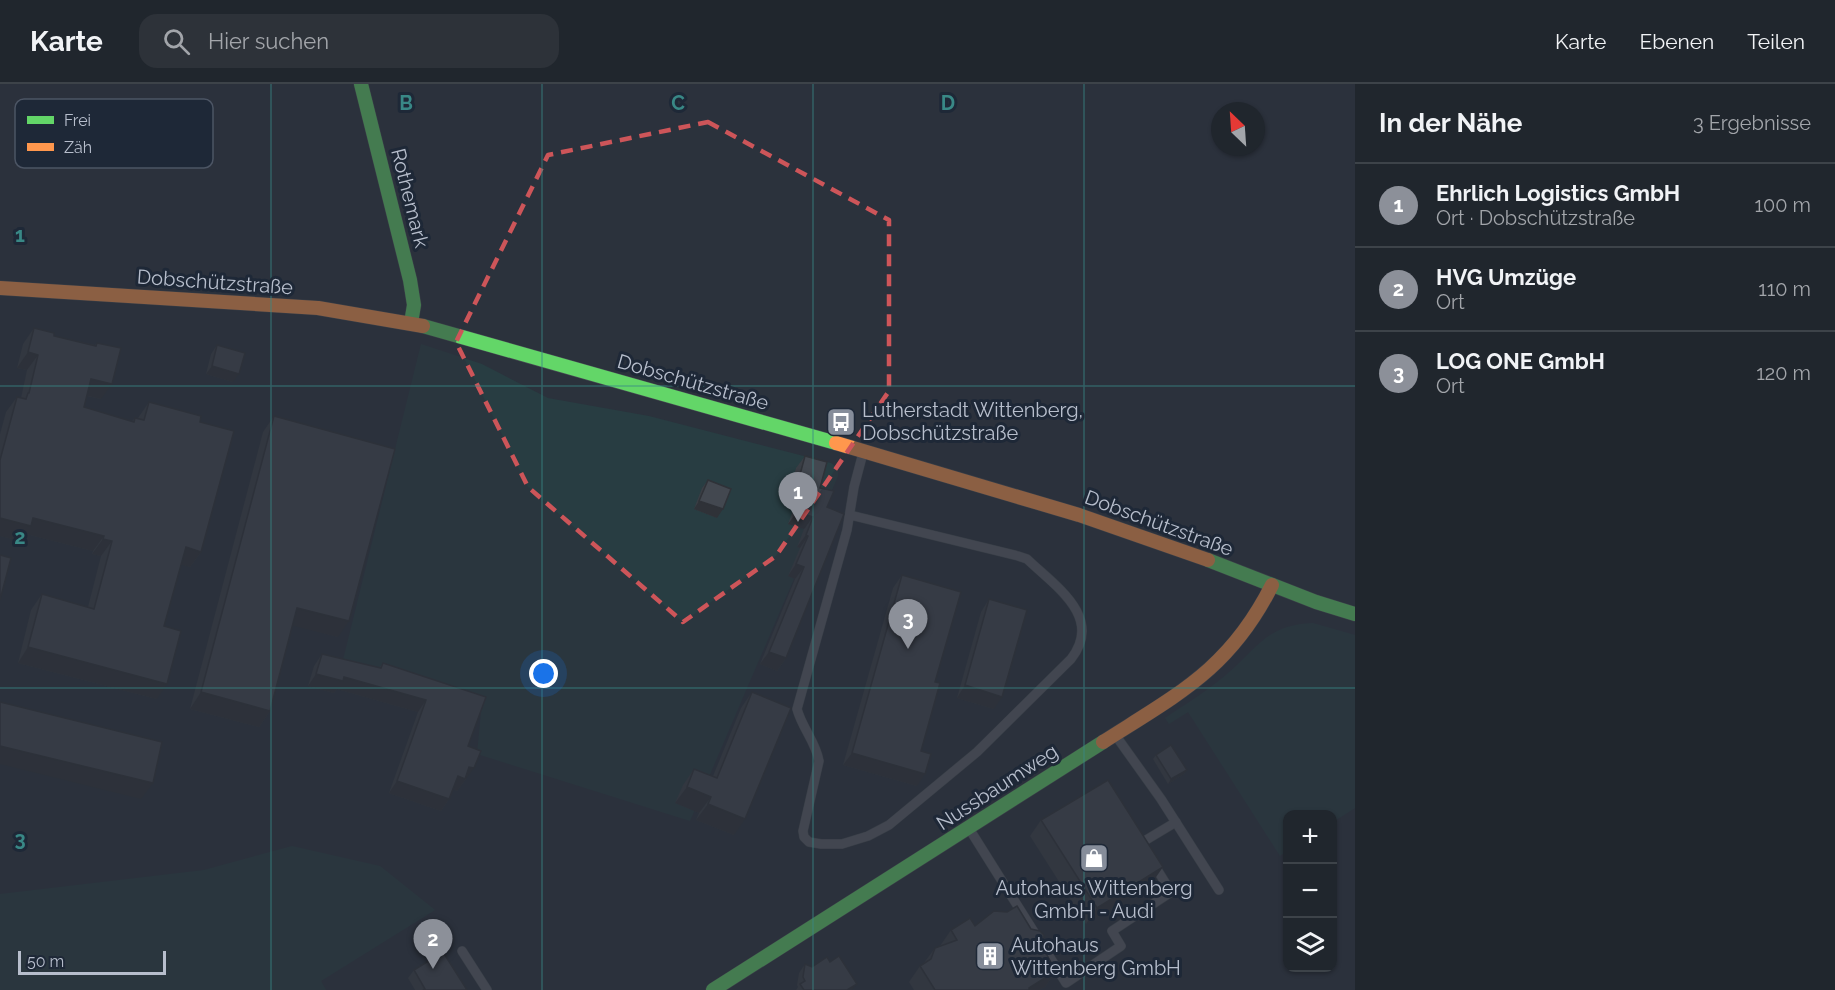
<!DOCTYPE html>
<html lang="de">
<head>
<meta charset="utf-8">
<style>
	body { margin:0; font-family:Raleway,sans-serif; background:#2d3239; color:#f1f3f6 }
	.controls { position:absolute; right:18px; bottom:18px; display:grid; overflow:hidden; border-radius:12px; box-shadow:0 2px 4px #0004 }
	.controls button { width:54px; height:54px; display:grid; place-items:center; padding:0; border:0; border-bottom:2px solid #3d4349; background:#20262d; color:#f1f3f6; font:30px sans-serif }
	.compass { position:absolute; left:1211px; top:18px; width:54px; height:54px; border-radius:50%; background:#20262d; box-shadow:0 2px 4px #0004; rotate:335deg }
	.scale { position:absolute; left:18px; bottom:15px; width:148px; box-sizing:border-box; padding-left:6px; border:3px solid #b7becc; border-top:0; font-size:16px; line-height:21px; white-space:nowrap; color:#b7becc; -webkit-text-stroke:4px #1e2837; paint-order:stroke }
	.you { position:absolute; left:544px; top:590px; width:21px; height:21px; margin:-15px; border:4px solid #fff; border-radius:50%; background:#1a73e8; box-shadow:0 0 0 9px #1a73e833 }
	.badge { display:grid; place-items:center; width:39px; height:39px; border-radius:50%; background:#8c9099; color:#fff; font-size:20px; font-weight:700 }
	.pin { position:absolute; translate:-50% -50px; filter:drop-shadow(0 2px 3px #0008) }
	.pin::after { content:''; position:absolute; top:32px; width:21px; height:18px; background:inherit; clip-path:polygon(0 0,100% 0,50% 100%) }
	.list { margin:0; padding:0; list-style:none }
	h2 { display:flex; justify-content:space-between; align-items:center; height:78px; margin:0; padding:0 24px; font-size:26px }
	h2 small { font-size:20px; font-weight:400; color:#a2a5aa }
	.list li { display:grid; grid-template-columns:39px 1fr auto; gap:18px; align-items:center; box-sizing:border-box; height:84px; padding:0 24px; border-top:2px solid #3d4349 }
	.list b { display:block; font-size:22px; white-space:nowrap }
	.list p { margin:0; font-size:20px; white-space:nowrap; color:#a2a5aa }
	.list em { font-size:20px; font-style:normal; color:#a2a5aa }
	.icon { flex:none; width:33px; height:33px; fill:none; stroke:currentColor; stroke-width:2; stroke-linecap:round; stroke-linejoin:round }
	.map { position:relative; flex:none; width:1355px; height:906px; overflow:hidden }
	header { display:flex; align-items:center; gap:36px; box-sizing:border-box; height:84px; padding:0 30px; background:#20262d; border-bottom:2px solid #3d4349 }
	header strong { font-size:28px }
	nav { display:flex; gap:33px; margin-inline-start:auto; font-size:21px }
	.search { width:420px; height:54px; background:#2d3239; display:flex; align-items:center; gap:15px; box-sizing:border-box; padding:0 21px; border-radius:18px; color:#a2a5aa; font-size:22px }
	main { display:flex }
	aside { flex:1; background:#20262d }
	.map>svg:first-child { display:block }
	.green { fill:#283d42 }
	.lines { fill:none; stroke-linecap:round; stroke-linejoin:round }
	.lane-casing { stroke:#484d54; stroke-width:10 }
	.fast-casing { stroke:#484d54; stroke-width:15 }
	.slow-casing { stroke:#484d54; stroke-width:15 }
	.lane { stroke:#5d6169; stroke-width:9 }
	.fast { stroke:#63d668; stroke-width:14 }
	.slow { stroke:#ff974d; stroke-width:14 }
	.wall { fill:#3a3e45 }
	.shaded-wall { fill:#2f3238 }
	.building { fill:#434850; stroke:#2f3238; stroke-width:1.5 }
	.marked { fill:none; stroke:#cd5559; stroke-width:4.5; stroke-dasharray:12 8; stroke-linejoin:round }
	.grid { fill:none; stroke:#398886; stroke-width:1.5; stroke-opacity:0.55 }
	.labels { text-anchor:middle; stroke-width:6; stroke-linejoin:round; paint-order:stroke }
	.street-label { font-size:20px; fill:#b7becc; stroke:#1e2837 }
	.poi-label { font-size:20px; fill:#b7becc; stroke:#1e2837; text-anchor:start }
	.key { fill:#1e2837; stroke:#4c5564; stroke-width:1.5 }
	.key-label { font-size:16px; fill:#b7becc }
	.grid-label { font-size:20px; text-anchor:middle; font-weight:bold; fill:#398886; stroke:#1e2837; stroke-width:6; stroke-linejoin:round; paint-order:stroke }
</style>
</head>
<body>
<header>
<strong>Karte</strong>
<div class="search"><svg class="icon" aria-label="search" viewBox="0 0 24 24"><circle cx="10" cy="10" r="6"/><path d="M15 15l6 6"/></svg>Hier suchen</div>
<nav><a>Karte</a><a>Ebenen</a><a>Teilen</a></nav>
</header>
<main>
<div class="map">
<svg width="1355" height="906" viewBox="0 0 1355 906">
	<rect width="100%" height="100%" fill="#2b323c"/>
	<g class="green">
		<polygon points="421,260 482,280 548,314 649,332 831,379 838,384 838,392 690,737 477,670 482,618 343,576"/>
		<path d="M1313,539L1355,551V724L1333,738L1332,730H1288L1287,767L1280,772L1188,628L1169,640L1165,634C1186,620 1207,607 1227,590C1259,563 1266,541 1313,539Z"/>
		<polygon points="292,762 380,782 435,826 321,897 326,906 0,906 0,810 204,786"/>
	</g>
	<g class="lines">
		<g class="lane-casing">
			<g id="lane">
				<path d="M850,431L1018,472L1027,475C1055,502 1104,533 1071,575L977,668L889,741L868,752L842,760H821L809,758L804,753L803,747L819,677C816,658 802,644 797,625L847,446L854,403L863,369"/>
				<polyline points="1116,652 1161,715 1219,806"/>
				<polyline points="970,746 1066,899 1121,862 1112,847 1171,808 1153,779"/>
				<polyline points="1141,759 1176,738"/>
				<polyline points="462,867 487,906"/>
			</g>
		</g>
		<g class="fast-casing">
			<g id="fast">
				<polyline points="361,0 410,196 414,221 411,239"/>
				<polyline points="423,242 836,359"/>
				<polyline points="1208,476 1316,518 1355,530"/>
				<polyline points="713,906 1103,658"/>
			</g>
		</g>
		<g class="slow-casing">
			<g id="slow">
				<polyline points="0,204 318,224 423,242"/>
				<polyline points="836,359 1079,431 1208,476"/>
				<path d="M1103,658C1178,610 1230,585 1272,501"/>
			</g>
		</g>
		<use href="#lane" class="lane"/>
		<use href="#fast" class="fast"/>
		<use href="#slow" class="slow"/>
	</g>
	<g class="wall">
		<polygon points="34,244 54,252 95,261 97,259 101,315 87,312 84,323 132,337 135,334 138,334 149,318 200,338 201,468 190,483 181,480 164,542 157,615 18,579 31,526 42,510 88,523 101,472 92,470 93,467 26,450 21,457 0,452 0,350 6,328 17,313 21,314 27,286 17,284 23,260"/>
		<polygon points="217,261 233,298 206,290 211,270"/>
		<polygon points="274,332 338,553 293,541 270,627 259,643 190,625 263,348"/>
		<polygon points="805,372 827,423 786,574 777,587 760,580 795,495 788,492 800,464 797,463 804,445 788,440 798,413 789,410 796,384"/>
		<polygon points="708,396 717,434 694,425 702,404"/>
		<polygon points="902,491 935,598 921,667 917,702 843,681 893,504"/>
		<polygon points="989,515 994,625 957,614 981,528"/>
		<polygon points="322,570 379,584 383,579 486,613 468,662 466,696 465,696 457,707 453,705 449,715 441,727 389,709 418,628 337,605 334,609 308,602 314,582"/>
		<polygon points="752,608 734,751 696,736 699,729 675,719 683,701 694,685 713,692 741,624"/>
		<polygon points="1156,671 1187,686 1184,690 1168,700 1153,675"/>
		<polygon points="1041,736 1152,799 1086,840 1030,752"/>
		<polygon points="975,842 1043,864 1056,887 1045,903 1039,906 914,906 909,898 920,882 923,880 935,864 940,862 951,846"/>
		<polygon points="830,878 852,906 796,906 798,903 797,901 799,889 805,880 812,883"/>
		<polygon points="414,886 467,906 415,906 408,894"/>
	</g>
	<g class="shaded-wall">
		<polygon points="28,268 38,271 27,286 17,284"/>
		<polygon points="212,282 239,290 233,298 206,290"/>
		<polygon points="91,295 112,300 101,315 80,310"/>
		<polygon points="798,398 811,402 806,401 798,413 789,410"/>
		<polygon points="699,417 723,425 717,434 694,425"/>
		<polygon points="797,428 813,433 804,445 788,440"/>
		<polygon points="0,434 33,434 104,452 93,467 26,450 21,457 0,452"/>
		<polygon points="806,451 808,452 800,464 797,463"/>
		<polygon points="103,455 112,457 101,472 92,470"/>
		<polygon points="186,463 201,468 190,483 175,479"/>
		<polygon points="796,480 804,483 795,495 788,492"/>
		<polygon points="297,524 349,537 338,553 286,540"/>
		<polygon points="28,563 167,600 157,615 18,579"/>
		<polygon points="769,568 786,574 777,587 760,580"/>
		<polygon points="316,590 344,593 426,616 418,628 337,605 334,609 308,602"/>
		<polygon points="965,601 1002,613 994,625 957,614"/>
		<polygon points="201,608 270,627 259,643 190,625"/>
		<polygon points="0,662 153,699 141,715 0,680"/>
		<polygon points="852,669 925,690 917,702 843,681"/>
		<polygon points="469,683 474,684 457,707 450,704 458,692"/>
		<polygon points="1187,686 1184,690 1168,700 1171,695"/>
		<polygon points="397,697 449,715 441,727 389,709"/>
		<polygon points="687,703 711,713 699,729 675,719"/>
		<polygon points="708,720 745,735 734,751 696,736"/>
		<polygon points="1163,783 1152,799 1086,840 1097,824"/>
		<polygon points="1056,887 1045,903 1039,906 1028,906 1029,904"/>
		<polygon points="857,900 852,906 847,906"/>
	</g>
	<g class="building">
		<polygon points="34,244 54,249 54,252 96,262 97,259 121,264 112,300 91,295 84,323 134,338 135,334 144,336 149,318 201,332 200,338 234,347 201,468 186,463 164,542 181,547 167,600 28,563 42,510 94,525 112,457 103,455 104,452 33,434 31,442 0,434 0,376 17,313 26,315 28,309 29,309 38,271 28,268"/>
		<polygon points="217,261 245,269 239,290 212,282"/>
		<polygon points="274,332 395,365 349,537 297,524 270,627 201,608"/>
		<polygon points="805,372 827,378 820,404 834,407 827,423 844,430 786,574 769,568 804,483 796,480 808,452 806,451 813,433 797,428 806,401 811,402 798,398"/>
		<polygon points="708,396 731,405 723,425 699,417"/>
		<polygon points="0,471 11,474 0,516"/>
		<polygon points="902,491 961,508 935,598 940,599 921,667 931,670 925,690 852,669"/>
		<polygon points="989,515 1027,526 1002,613 965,601"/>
		<polygon points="322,570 381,584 383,579 486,613 468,662 481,667 474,684 469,683 465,695 458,692 449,715 397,697 426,616 344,593 343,597 316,590"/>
		<polygon points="752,608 791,624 745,735 708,720 711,713 687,703 694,685 717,694"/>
		<polygon points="0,618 162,658 153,699 0,662"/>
		<polygon points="1171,661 1187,686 1171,695 1156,671"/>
		<polygon points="1108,696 1163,783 1097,824 1041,736"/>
		<polygon points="1017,822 1031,845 1040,847 1044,851 1043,864 1056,887 1029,904 1029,906 935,906 920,882 931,875 935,864 957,856 951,846 970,834 975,842 994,827 1007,828"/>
		<polygon points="443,868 467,906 423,906 425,905 414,886"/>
		<polygon points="839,872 857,900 847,906 804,906 800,900 805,897 803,893 805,880 812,883 827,873 830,878"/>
	</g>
	<path d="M0 0H1355V906H0ZM708,38L889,136V307L776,472L683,538L528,403L456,258L548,71Z" fill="#2b323c" fill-opacity=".55" fill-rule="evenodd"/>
	<path class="marked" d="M708,38L889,136V307L776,472L683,538L528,403L456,258L548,71Z"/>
	<path class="grid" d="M271,0V906M542,0V906M813,0V906M1084,0V906M0,302H1355M0,604H1355"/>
	<defs>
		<g id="bus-square" transform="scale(1.5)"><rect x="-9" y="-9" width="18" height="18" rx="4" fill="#868d9a" stroke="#1e2837"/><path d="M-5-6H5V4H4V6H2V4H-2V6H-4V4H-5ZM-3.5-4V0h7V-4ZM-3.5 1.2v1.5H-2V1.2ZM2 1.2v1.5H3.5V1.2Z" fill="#fff"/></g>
		<g id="shop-square" transform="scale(1.5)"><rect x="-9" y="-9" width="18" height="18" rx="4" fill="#868d9a" stroke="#1e2837"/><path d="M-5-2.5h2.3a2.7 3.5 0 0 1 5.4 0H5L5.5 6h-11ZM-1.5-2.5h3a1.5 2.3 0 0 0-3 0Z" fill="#fff"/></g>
		<g id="building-square" transform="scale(1.5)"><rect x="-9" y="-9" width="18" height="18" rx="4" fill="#868d9a" stroke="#1e2837"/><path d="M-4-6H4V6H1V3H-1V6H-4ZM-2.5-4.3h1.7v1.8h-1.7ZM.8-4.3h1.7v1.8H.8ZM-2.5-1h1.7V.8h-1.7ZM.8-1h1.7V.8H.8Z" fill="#fff"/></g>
	</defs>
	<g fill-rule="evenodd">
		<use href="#bus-square" x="841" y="338"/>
		<use href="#shop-square" x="1094" y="774"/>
		<use href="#building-square" x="990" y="872"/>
	</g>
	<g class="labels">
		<g class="street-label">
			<text transform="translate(410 114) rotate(76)" y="7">Rothemark</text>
			<text transform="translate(215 198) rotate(4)" y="7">Dobschützstraße</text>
			<text transform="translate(693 298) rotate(16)" y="7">Dobschützstraße</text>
			<text transform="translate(1159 439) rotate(20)" y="7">Dobschützstraße</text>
			<text transform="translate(997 703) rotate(-33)" y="7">Nussbaumweg</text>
		</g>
		<g class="poi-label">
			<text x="862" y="333">Lutherstadt Wittenberg,<tspan x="862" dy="23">Dobschützstraße</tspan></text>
			<text x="1094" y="811" text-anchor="middle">Autohaus Wittenberg<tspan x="1094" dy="23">GmbH - Audi</tspan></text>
			<text x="1011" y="868">Autohaus<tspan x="1011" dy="23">Wittenberg GmbH</tspan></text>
		</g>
	</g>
	<rect x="15" y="15" width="198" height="69" rx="9" class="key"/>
	<rect x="27" y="32" width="27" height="8" fill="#63d668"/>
	<rect x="27" y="59" width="27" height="8" fill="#ff974d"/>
	<g class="key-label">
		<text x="64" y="42">Frei</text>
		<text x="64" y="69">Zäh</text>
	</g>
	<g class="grid-label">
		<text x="406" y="26">B</text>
		<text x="678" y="26">C</text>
		<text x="948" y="26">D</text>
		<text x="20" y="158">1</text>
		<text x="20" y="460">2</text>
		<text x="20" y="762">3</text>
	</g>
</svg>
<div class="controls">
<button>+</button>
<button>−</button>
<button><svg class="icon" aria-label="layers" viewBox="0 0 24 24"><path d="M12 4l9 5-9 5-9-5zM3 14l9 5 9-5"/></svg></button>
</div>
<svg class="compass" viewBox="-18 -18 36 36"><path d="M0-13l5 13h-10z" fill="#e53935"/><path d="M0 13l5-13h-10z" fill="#a2a5aa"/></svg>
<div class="scale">50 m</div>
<div class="you"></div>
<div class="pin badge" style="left:798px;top:438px">1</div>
<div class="pin badge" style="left:433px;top:885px">2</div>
<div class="pin badge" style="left:908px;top:565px">3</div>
</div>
<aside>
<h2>In der Nähe<small>3 Ergebnisse</small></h2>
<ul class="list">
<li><span class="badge">1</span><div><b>Ehrlich Logistics GmbH</b><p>Ort · Dobschützstraße</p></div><em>100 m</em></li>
<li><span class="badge">2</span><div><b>HVG Umzüge</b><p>Ort</p></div><em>110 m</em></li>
<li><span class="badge">3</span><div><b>LOG ONE GmbH</b><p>Ort</p></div><em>120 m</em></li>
</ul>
</aside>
</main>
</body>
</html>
